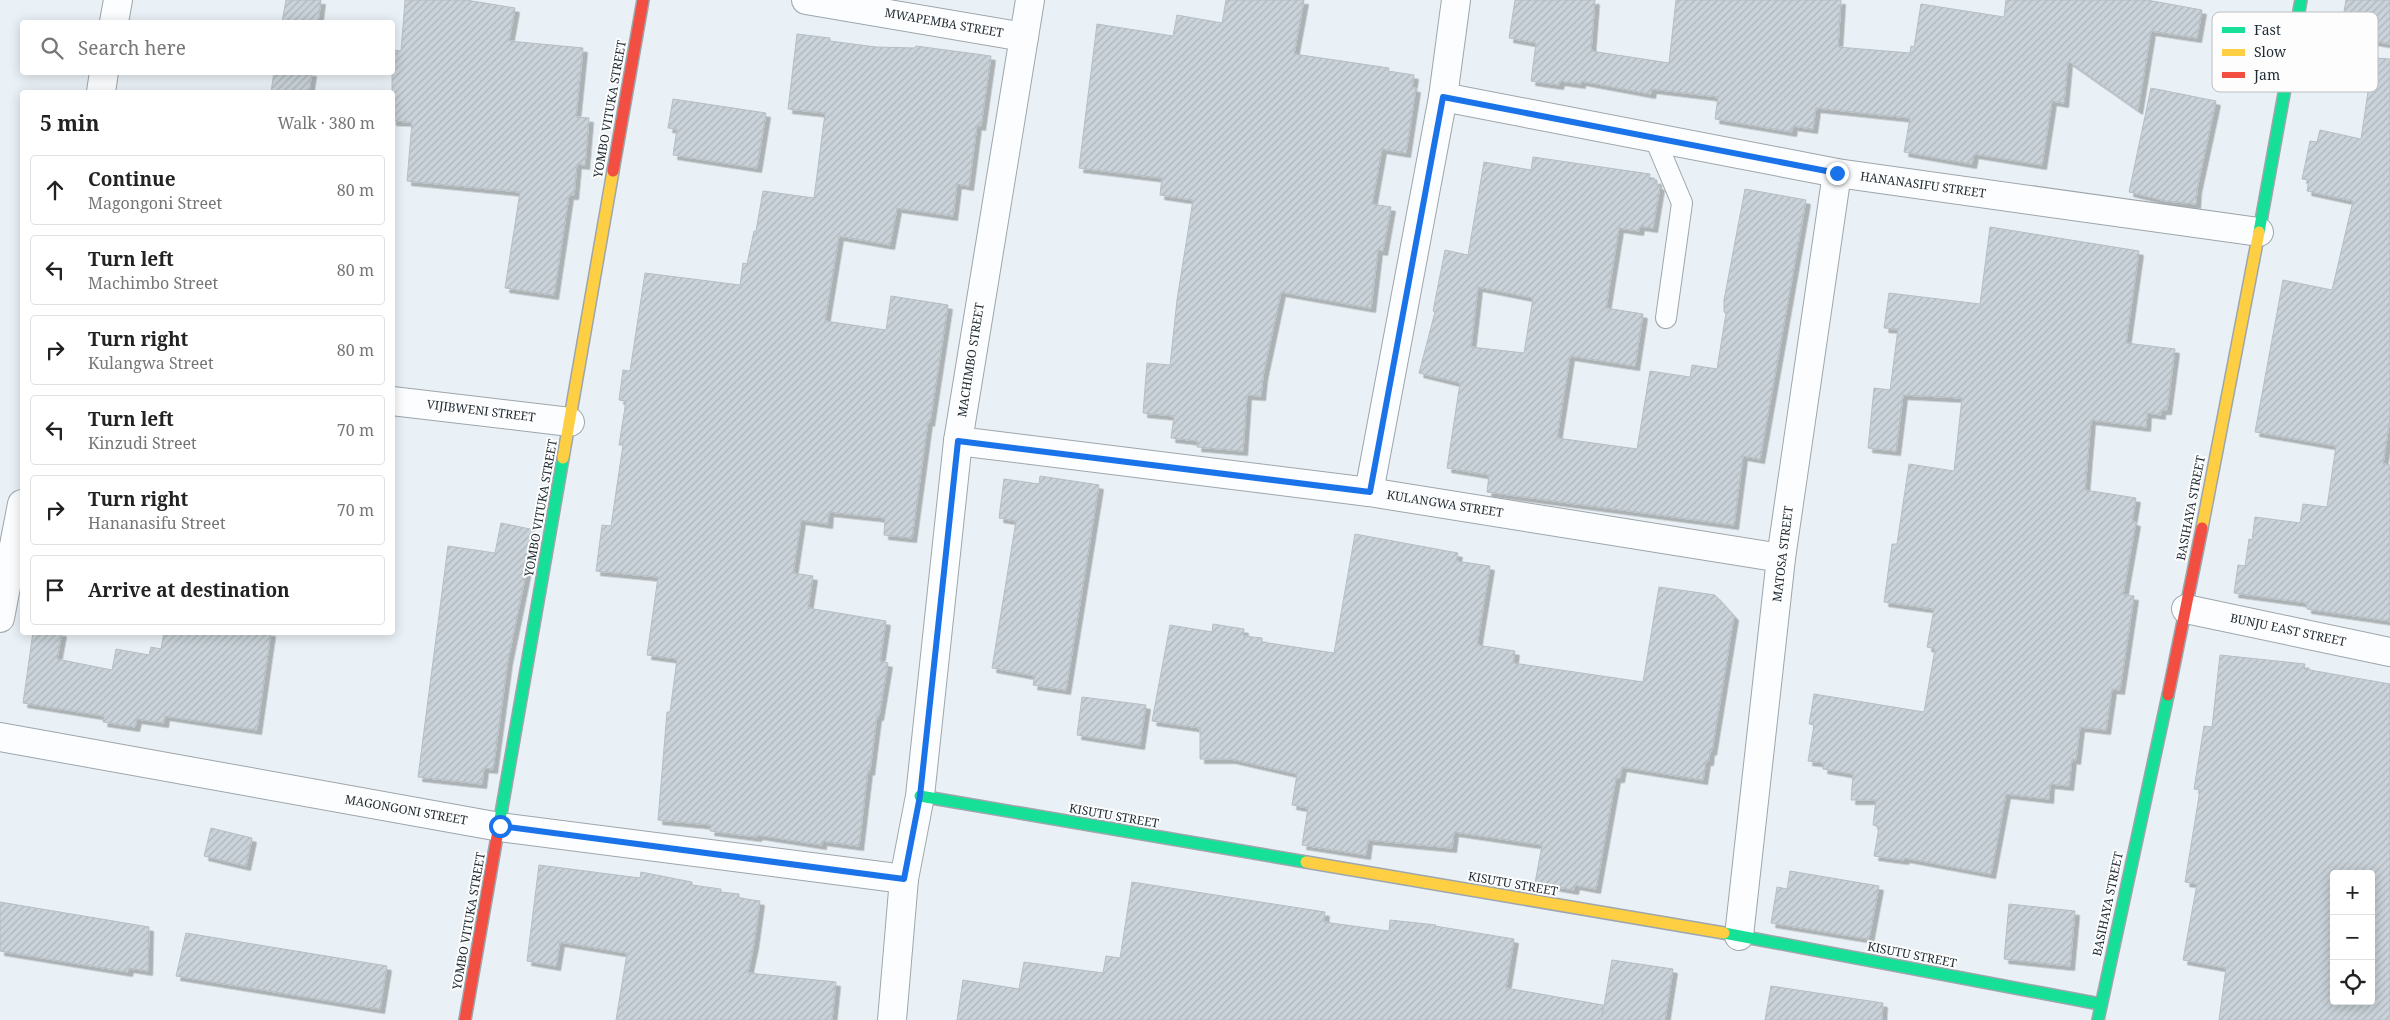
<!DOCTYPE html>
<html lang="en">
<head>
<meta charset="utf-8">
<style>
	body { margin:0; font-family:"Noto Serif",serif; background:#f6f6f6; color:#222 }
	.controls { position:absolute; right:15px; bottom:15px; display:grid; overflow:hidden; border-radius:5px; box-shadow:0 2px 12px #0003 }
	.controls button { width:45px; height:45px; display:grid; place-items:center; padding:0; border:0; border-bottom:1px solid #e0e0e0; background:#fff; color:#222; font:25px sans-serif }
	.stop { position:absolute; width:15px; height:15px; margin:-11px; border:4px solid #1a73e8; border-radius:50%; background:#fff }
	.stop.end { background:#1a73e8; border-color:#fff; box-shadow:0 1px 5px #0008 }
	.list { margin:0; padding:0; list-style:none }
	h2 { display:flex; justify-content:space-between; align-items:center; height:65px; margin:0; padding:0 20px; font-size:21px }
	h2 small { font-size:16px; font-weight:400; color:#767676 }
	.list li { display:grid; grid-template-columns:32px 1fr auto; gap:15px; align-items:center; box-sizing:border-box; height:70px; margin:0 10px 10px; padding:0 10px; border:1px solid #e0e0e0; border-radius:5px }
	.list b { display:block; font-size:19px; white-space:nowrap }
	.list p { margin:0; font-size:16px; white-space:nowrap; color:#767676 }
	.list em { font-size:16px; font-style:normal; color:#767676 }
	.icon { flex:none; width:28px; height:28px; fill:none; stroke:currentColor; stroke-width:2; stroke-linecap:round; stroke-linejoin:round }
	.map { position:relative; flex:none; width:2390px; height:1020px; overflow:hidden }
	.search { position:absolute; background:#fff; box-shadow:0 2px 12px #0003; left:20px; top:20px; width:375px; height:55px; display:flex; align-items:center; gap:12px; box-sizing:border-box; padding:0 18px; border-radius:5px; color:#767676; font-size:19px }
	.panel { position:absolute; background:#fff; box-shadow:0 2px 12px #0003; left:20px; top:90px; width:375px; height:545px; border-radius:5px }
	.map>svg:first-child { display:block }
	.building { fill:url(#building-hatch); stroke:#b6bec4; fill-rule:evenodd; filter:url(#shadow) }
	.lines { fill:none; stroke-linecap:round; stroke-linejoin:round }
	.lane-casing { stroke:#9da6ac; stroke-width:22 }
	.street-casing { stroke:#9da6ac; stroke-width:30 }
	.fast-casing { stroke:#9da6ac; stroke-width:14 }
	.slow-casing { stroke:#9da6ac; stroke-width:14 }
	.jam-casing { stroke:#9da6ac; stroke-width:14 }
	.lane { stroke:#fcfdfe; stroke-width:20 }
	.street { stroke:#fcfdfe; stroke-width:28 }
	.fast { stroke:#16e098; stroke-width:11 }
	.slow { stroke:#ffcf43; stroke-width:11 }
	.jam { stroke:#f24e42; stroke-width:11 }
	.route { stroke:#1a73e8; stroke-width:6 }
	.labels { text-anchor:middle; stroke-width:4; stroke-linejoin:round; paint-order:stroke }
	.street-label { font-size:12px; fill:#1d2a32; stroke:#fdfdfd }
	.key { fill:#fdfdfd; stroke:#babec0; stroke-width:1 }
	.key-label { font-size:14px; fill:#1d2a32 }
</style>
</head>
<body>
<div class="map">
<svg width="2390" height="1020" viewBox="0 0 2390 1020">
	<defs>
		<pattern id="building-hatch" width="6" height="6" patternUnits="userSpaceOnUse" patternTransform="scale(1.25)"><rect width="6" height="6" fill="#cad3d9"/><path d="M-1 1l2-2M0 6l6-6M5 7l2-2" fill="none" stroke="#adb5bb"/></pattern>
		<filter id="shadow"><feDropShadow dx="4.5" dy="4.5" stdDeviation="0" flood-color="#0004"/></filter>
	</defs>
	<rect width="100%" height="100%" fill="#eaf1f6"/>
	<g class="building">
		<polygon points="286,0 321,0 318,22 282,22"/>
		<polygon points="405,0 466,0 515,8 509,41 583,48 576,117 589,118 585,165 577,164 574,195 569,195 554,295 505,288 520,192 407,181 412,122 392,121 392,50 401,51"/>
		<polygon points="1226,0 1304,0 1294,54 1389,68 1388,71 1414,75 1412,88 1416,88 1406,153 1382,149 1372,204 1391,207 1383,251 1378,250 1371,308 1281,292 1263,376 1261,396 1247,395 1243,451 1197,447 1198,441 1171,438 1174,416 1143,413 1147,363 1170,365 1177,300 1193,200 1160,195 1162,178 1079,168 1097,24 1173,36 1177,15 1222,23"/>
		<polygon points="1515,0 1595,0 1591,51 1669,63 1676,0 1841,0 1838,47 1910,53 1911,46 1914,47 1921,4 2004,17 2006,0 2147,0 2202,10 2197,38 2151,31 2138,110 2068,61 2064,103 2052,101 2042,165 1974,154 1972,164 1904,152 1910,118 1816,108 1813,129 1793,126 1792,132 1715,119 1718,97 1652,89 1651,94 1581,81 1581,84 1560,81 1559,85 1531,81 1536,43 1509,38"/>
		<polygon points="2346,0 2390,0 2390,44 2340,35"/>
		<polygon points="797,34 830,38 830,41 876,47 915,48 916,46 991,56 981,126 977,125 969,186 957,184 953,216 897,208 890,245 839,236 825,321 886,330 891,296 948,305 930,422 928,421 912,538 884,535 885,518 829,512 828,524 801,520 793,573 813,576 808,608 886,621 880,661 888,663 879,716 877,716 870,771 868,770 859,846 822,841 822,845 758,835 757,837 710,831 711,825 658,820 667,712 670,712 677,659 647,655 658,577 596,571 602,525 611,526 623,445 619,445 626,401 619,400 623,370 630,371 645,273 740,285 743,263 747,264 754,231 756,231 763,191 814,198 825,113 788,109"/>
		<polygon points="2373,58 2390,59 2390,418 2383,464 2390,465 2390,621 2307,609 2307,603 2234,593 2238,565 2245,566 2249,539 2252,540 2255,517 2300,523 2303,504 2327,507 2336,446 2255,432 2283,280 2332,290 2353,201 2307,191 2309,180 2302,179 2310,141 2317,142 2320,130 2361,139"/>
		<polygon points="274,72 312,72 309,92 271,92"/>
		<polygon points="2151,88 2216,101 2197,189 2196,204 2166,201 2129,192"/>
		<polygon points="673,99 766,113 757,168 673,155 677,129 668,128"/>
		<path d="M1533,157L1650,174L1649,180H1657V185L1660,186L1653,228L1640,226L1639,231L1619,228L1606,308L1643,314L1635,366L1570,356L1557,438L1637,449L1650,371L1690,377L1692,365L1717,369L1726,313L1724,312V300L1745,189L1806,200L1760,459L1743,456L1734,525L1487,492L1489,475L1447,468L1460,383L1419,373L1435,312L1433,311L1445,250L1468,255L1484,162L1531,170ZM1478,287L1533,298L1524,353L1471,347Z"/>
		<polygon points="1990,227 2139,251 2126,343 2175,349 2167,410 2161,410 2161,415 2147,413 2146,427 2091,420 2085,490 2136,498 2132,521 2136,522 2123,595 2134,596 2120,690 2112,689 2106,730 2080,727 2076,760 2072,759 2069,786 2050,784 2049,799 2006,794 1991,874 1905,858 1904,860 1874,856 1879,827 1873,825 1876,800 1851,800 1853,774 1823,769 1824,763 1808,761 1814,725 1809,724 1814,694 1924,712 1935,649 1927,647 1934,609 1884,602 1892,544 1897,544 1909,464 1954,471 1962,398 1903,395 1896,451 1868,448 1874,388 1890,390 1898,329 1884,328 1889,293 1980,304"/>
		<polygon points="1040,476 1099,485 1066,690 1033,685 1035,676 992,668 1016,521 999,518 1004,479 1039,484"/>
		<polygon points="501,523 535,530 508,660 493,769 484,768 482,784 418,777 448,546 495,553"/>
		<polygon points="1355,534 1458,553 1456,561 1490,566 1477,645 1515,651 1513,663 1643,682 1659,587 1715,595 1734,616 1712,751 1710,750 1709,761 1706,761 1703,780 1622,767 1620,778 1616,778 1596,889 1575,885 1574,890 1535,883 1542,845 1454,832 1452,848 1368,840 1366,855 1302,845 1308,808 1292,805 1297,774 1231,759 1200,759 1200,728 1152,721 1170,625 1212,632 1213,624 1244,629 1243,636 1262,638 1262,642 1334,653"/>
		<polygon points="33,632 62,632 57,659 112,670 116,649 149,655 151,647 161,649 164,632 271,632 257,730 165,716 164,723 137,719 135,727 103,722 104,716 23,703"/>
		<path d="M2220,655L2305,664L2304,669L2390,684V1020H2219L2226,968L2183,960L2197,884L2185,882L2200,790L2194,789L2204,726L2212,727ZM2334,874H2371V1001H2334Z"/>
		<polygon points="1082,697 1146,705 1140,745 1077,735"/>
		<polygon points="211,828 252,838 246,866 204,856"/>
		<polygon points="539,865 640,878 641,872 692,882 692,885 721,889 721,892 739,894 739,898 760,901 754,944 748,973 836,982 832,1020 616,1020 627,953 560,942 556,966 527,961"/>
		<polygon points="1790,871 1879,886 1869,939 1771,923 1777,887 1787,889"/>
		<polygon points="1132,882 1325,912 1324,922 1389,931 1390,920 1436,925 1435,926 1514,939 1506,988 1603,1005 1602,1017 1612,960 1673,969 1665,1020 957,1020 963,980 1019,989 1024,962 1103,973 1106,956 1120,958"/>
		<polygon points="0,902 149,927 148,971 129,968 128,972 0,951"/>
		<polygon points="2009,904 2075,911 2070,966 2004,959"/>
		<polygon points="186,933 387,966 380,1009 176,976"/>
		<polygon points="1771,986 1883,1003 1882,1020 1765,1020"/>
	</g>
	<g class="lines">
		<g class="lane-casing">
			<polyline id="lane" points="1655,139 1682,203 1666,318"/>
		</g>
		<g class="street-casing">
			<g id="street">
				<polyline points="806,0 1024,37"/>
				<polyline points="114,22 118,0"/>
				<polyline points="101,92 104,72"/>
				<polyline points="1443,97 1837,173 2259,232"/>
				<polyline points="392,401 570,422"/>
				<polyline points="958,441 1369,492 1781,558"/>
				<polyline points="1369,492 1443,97 1456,0"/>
				<polyline points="2186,609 2390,652"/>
				<polyline points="0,618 22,504"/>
				<polyline points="0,737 500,827 904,879"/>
				<polyline points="1739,936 1781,558 1837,173"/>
				<polyline points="892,1020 904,879 920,796 958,441 1030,0"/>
			</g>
		</g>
		<g class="fast-casing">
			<g id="fast">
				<polyline points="2259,232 2301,0"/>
				<polyline points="920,796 1306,862"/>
				<polyline points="499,825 563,458"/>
				<polyline points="1724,933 2100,1004"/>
				<polyline points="2098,1020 2168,695"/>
			</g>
		</g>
		<g class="slow-casing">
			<g id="slow">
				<polyline points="563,458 613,171"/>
				<polyline points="2202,528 2259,232"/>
				<polyline points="1306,862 1724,933"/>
			</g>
		</g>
		<g class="jam-casing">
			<g id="jam">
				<polyline points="613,171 643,0"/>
				<polyline points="2168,695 2202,528"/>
				<polyline points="465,1020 499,825"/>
			</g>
		</g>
		<use href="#lane" class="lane"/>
		<use href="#street" class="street"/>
		<use href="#fast" class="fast"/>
		<use href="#slow" class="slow"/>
		<use href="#jam" class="jam"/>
	</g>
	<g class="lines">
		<polyline class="route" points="500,826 904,879 920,796 958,441 1370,492 1443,97 1837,173"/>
	</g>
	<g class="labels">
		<g class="street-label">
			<text transform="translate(944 23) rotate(10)" y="4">MWAPEMBA STREET</text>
			<text transform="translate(610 109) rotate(-80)" y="4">YOMBO VITUKA STREET</text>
			<text transform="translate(1923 185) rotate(8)" y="4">HANANASIFU STREET</text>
			<text transform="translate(971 360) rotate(-81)" y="4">MACHIMBO STREET</text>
			<text transform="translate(481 411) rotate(7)" y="4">VIJIBWENI STREET</text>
			<text transform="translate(1445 504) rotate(9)" y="4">KULANGWA STREET</text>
			<text transform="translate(541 508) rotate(-80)" y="4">YOMBO VITUKA STREET</text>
			<text transform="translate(2191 508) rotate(-79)" y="4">BASIHAYA STREET</text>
			<text transform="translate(1783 554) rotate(-83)" y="4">MATOSA STREET</text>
			<text transform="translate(2288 630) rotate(12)" y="4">BUNJU EAST STREET</text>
			<text transform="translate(406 810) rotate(10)" y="4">MAGONGONI STREET</text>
			<text transform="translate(1114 816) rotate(10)" y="4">KISUTU STREET</text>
			<text transform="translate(1513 884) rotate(10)" y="4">KISUTU STREET</text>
			<text transform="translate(2108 904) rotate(-78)" y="4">BASIHAYA STREET</text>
			<text transform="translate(469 921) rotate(-80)" y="4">YOMBO VITUKA STREET</text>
			<text transform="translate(1912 955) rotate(11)" y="4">KISUTU STREET</text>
		</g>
	</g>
	<rect x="2212" y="12" width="166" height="80" rx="8" class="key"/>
	<rect x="2222" y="27" width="23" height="6" fill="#16e098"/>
	<rect x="2222" y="49" width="23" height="7" fill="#ffcf43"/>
	<rect x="2222" y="72" width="23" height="6" fill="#f24e42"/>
	<g class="key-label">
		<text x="2254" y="35">Fast</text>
		<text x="2254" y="57">Slow</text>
		<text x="2254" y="80">Jam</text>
	</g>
</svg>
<div class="controls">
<button>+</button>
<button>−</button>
<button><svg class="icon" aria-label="locate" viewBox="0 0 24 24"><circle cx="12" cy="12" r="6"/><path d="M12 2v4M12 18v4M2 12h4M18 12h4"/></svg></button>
</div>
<div class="stop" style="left:500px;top:826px"></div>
<div class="stop end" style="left:1837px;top:173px"></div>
<div class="search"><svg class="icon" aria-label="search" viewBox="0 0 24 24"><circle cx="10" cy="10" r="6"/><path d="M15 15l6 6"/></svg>Search here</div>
<section class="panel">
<h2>5 min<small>Walk · 380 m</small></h2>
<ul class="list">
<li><svg class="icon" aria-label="ahead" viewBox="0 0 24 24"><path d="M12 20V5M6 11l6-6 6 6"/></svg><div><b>Continue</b><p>Magongoni Street</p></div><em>80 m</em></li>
<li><svg class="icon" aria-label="left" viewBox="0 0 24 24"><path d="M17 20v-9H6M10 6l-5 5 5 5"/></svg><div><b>Turn left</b><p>Machimbo Street</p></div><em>80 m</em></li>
<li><svg class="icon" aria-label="right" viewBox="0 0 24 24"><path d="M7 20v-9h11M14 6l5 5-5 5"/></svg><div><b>Turn right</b><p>Kulangwa Street</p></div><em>80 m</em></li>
<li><svg class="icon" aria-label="left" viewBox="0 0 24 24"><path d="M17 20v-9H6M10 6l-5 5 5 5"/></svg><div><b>Turn left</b><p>Kinzudi Street</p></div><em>70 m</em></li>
<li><svg class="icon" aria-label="right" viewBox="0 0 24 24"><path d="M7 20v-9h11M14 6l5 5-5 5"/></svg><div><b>Turn right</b><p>Hananasifu Street</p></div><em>70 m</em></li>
<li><svg class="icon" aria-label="arrive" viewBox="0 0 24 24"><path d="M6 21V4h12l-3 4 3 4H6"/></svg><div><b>Arrive at destination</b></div></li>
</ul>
</section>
</div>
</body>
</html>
